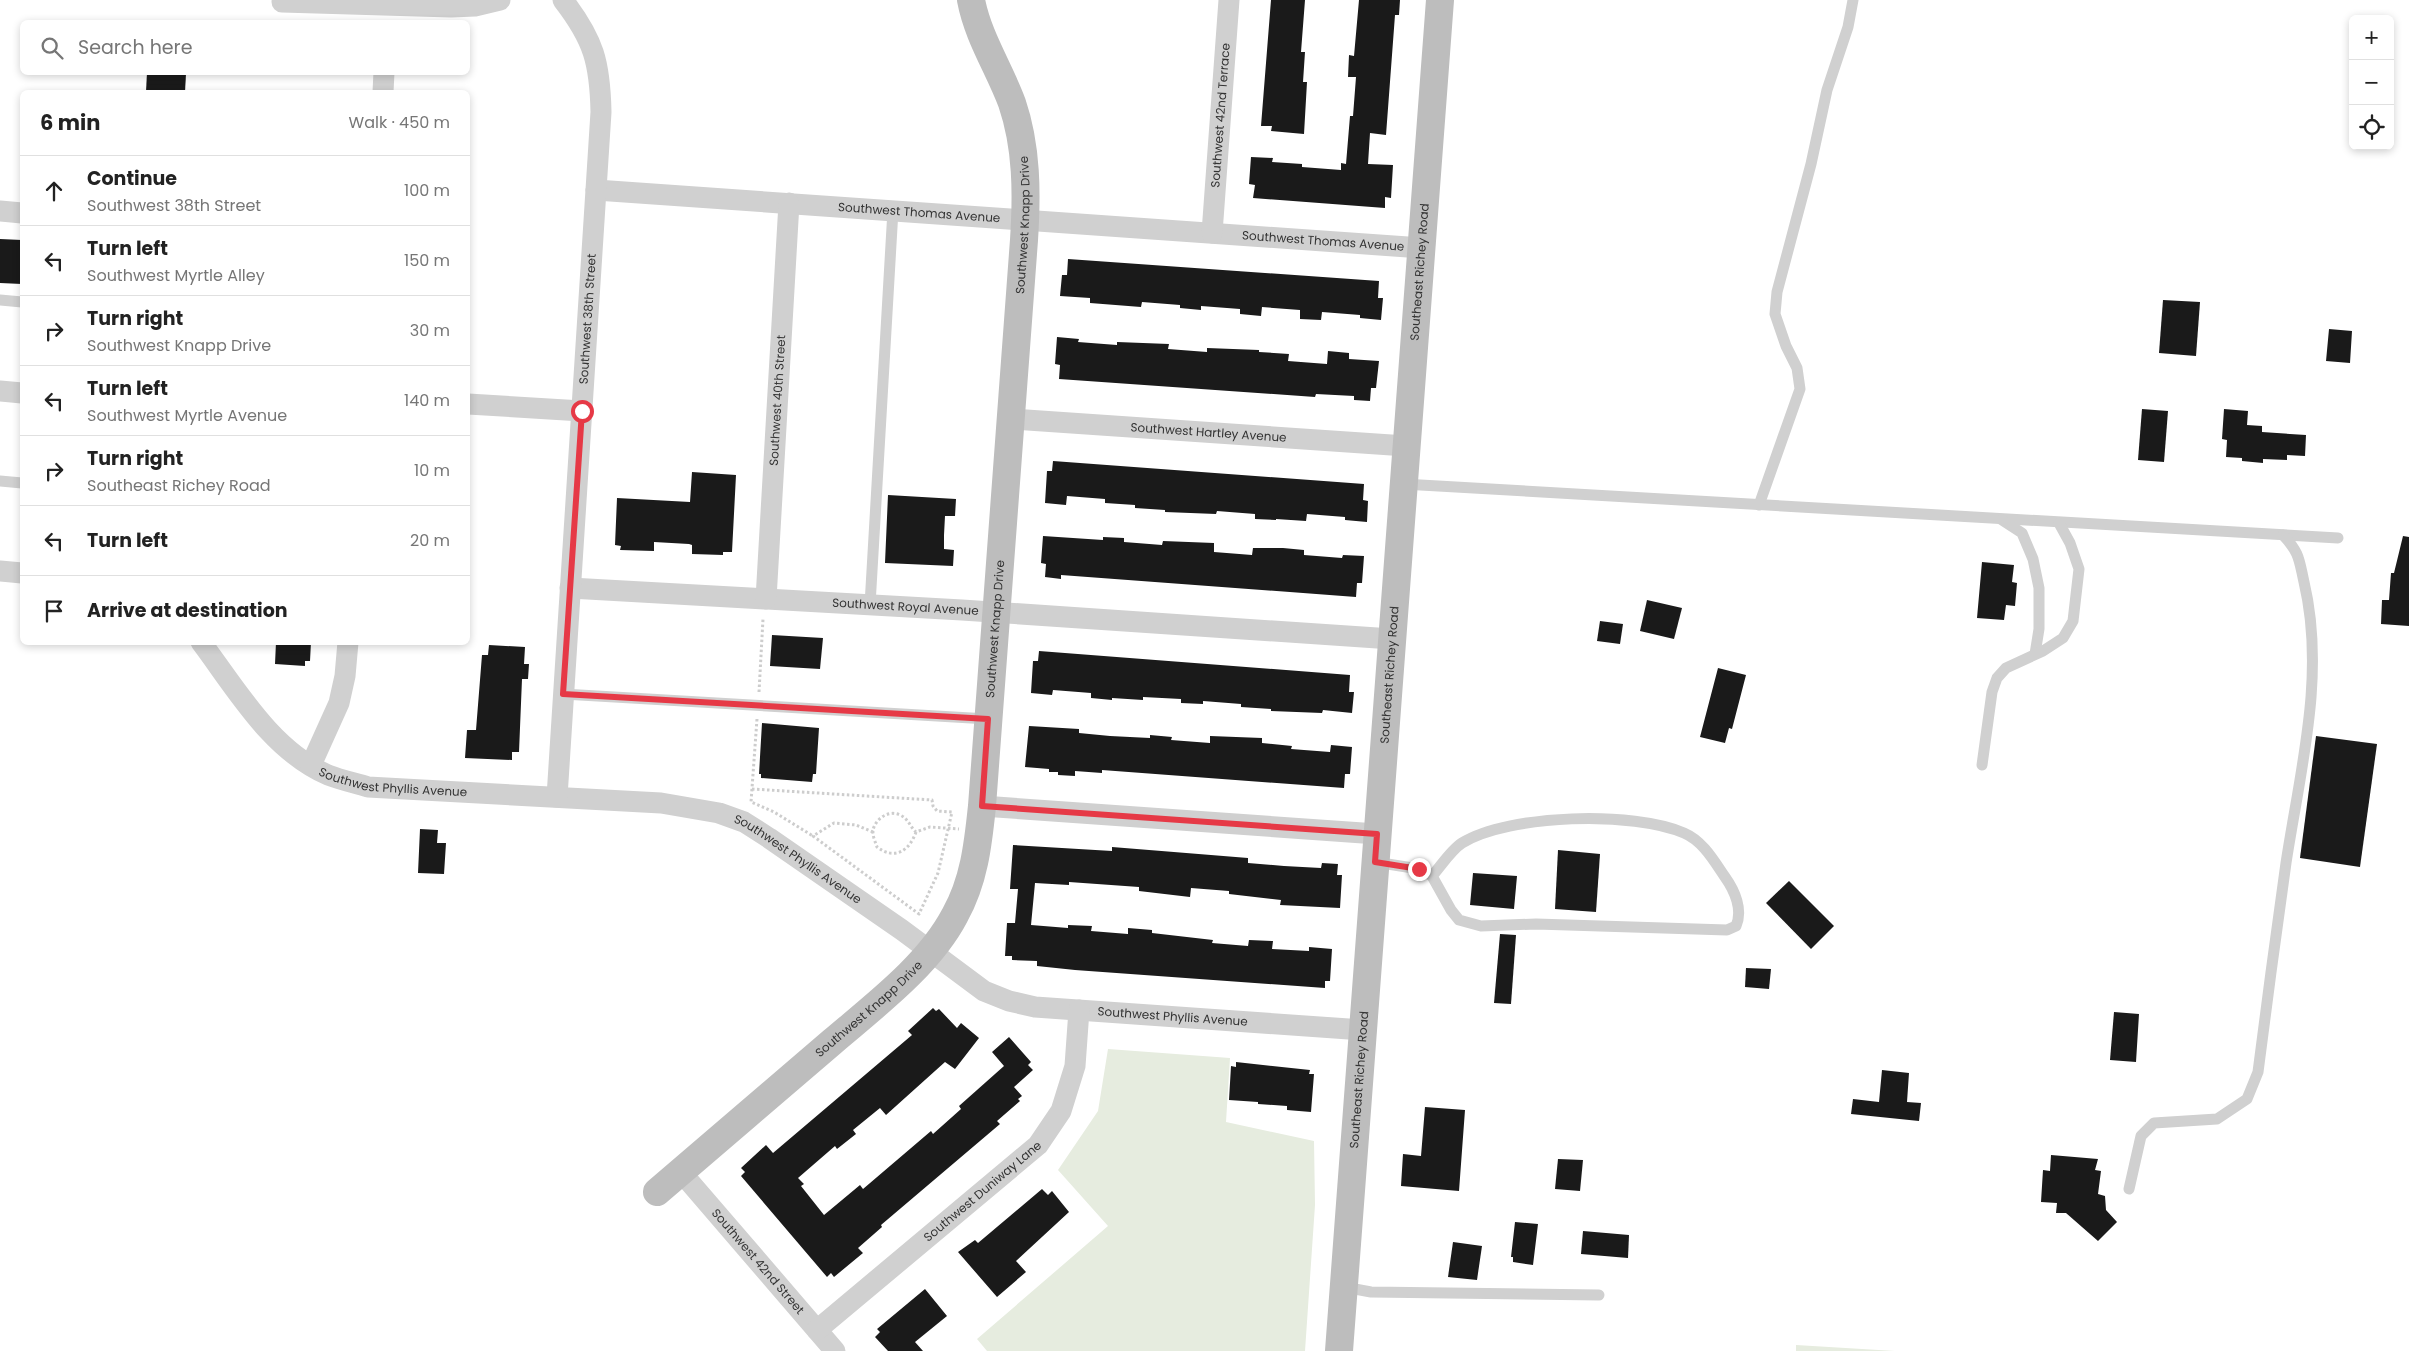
<!DOCTYPE html>
<html lang="en">
<head>
<meta charset="utf-8">
<style>
	body { margin:0; font-family:Poppins,sans-serif; background:#f2f2f2; color:#222 }
	.controls { position:absolute; right:15px; top:15px; display:grid; overflow:hidden; border-radius:8px; box-shadow:0 2px 8px #0003 }
	.controls button { width:45px; height:45px; display:grid; place-items:center; padding:0; border:0; border-bottom:1px solid #e0e0e0; background:#fff; color:#222; font:25px sans-serif }
	.stop { position:absolute; width:15px; height:15px; margin:-11px; border:4px solid #e63946; border-radius:50%; background:#fff }
	.stop.end { background:#e63946; border-color:#fff; box-shadow:0 1px 5px #0008 }
	.list { margin:0; padding:0; list-style:none }
	h2 { display:flex; justify-content:space-between; align-items:center; height:65px; margin:0; padding:0 20px; font-size:21px }
	h2 small { font-size:16px; font-weight:400; color:#767676 }
	.list li { display:grid; grid-template-columns:32px 1fr auto; gap:15px; align-items:center; box-sizing:border-box; height:70px; padding:0 20px; border-top:1px solid #e0e0e0 }
	.list b { display:block; font-size:19px; white-space:nowrap }
	.list p { margin:0; font-size:16px; white-space:nowrap; color:#767676 }
	.list em { font-size:16px; font-style:normal; color:#767676 }
	.icon { flex:none; width:28px; height:28px; fill:none; stroke:currentColor; stroke-width:2; stroke-linecap:round; stroke-linejoin:round }
	.map { position:relative; flex:none; width:2409px; height:1351px; overflow:hidden }
	.search { position:absolute; background:#fff; box-shadow:0 2px 8px #0003; left:20px; top:20px; width:450px; height:55px; display:flex; align-items:center; gap:12px; box-sizing:border-box; padding:0 18px; border-radius:8px; color:#767676; font-size:19px }
	.panel { position:absolute; background:#fff; box-shadow:0 2px 8px #0003; left:20px; top:90px; width:450px; height:555px; border-radius:8px }
	.map>svg:first-child { display:block }
	.green { fill:#e6ecdf }
	.building { fill:#1a1a1a }
	.lines { fill:none; stroke-linecap:round; stroke-linejoin:round }
	.path { stroke:#cdcdcd; stroke-width:3; stroke-dasharray:2.5 2.5; stroke-linecap:butt }
	.lane { stroke:#d0d0d0; stroke-width:11 }
	.street { stroke:#d0d0d0; stroke-width:21 }
	.secondary { stroke:#bdbdbd; stroke-width:28 }
	.route { stroke:#e63946; stroke-width:6 }
	.labels { text-anchor:middle; stroke-width:5; stroke-linejoin:round; paint-order:stroke }
	.street-label { font-size:12px; fill:#333; stroke:#fff }
</style>
</head>
<body>
<div class="map">
<svg width="2409" height="1351" viewBox="0 0 2409 1351">
	<rect width="100%" height="100%" fill="#fff"/>
	<g class="green">
		<polygon points="1108,1049 1230,1058 1226,1122 1314,1141 1315,1205 1305,1351 987,1351 977,1339 1108,1226 1058,1170 1098,1111"/>
		<polygon points="1796,1345 1895,1351 1796,1351"/>
	</g>
	<g class="building">
		<polygon points="1271,0 1305,0 1301,52 1305,52 1303,82 1307,82 1304,134 1271,131 1272,126 1261,126"/>
		<polygon points="1359,0 1400,0 1399,15 1395,15 1386,135 1370,133 1368,164 1393,165 1391,198 1385,197 1385,208 1253,198 1255,185 1249,184 1251,157 1273,158 1272,162 1302,164 1302,167 1341,170 1341,163 1346,164 1350,116 1353,116 1356,77 1348,77 1349,55 1354,56"/>
		<polygon points="147,72 186,74 185,92 146,92"/>
		<polygon points="0,239 22,240 22,284 0,283"/>
		<polygon points="1068,259 1379,281 1378,298 1383,298 1381,320 1360,318 1360,315 1322,312 1321,320 1300,319 1300,310 1262,307 1261,316 1240,314 1240,309 1201,306 1201,310 1180,308 1180,305 1142,302 1141,307 1090,303 1090,298 1060,296 1062,275 1067,275"/>
		<polygon points="2163,300 2200,302 2196,356 2159,353"/>
		<polygon points="2329,329 2352,331 2350,363 2326,361"/>
		<polygon points="1057,337 1079,339 1078,342 1117,345 1117,342 1169,344 1168,349 1207,352 1207,348 1259,350 1259,352 1289,354 1288,361 1327,364 1328,351 1349,353 1349,359 1379,361 1376,388 1371,388 1370,401 1354,400 1354,396 1316,394 1315,397 1059,379 1060,365 1055,364"/>
		<polygon points="2142,409 2168,411 2164,462 2138,460"/>
		<polygon points="2224,409 2248,411 2247,425 2262,426 2262,432 2306,435 2305,456 2287,455 2287,460 2263,459 2263,463 2242,461 2242,458 2226,457 2227,440 2222,439"/>
		<polygon points="1053,461 1364,484 1363,500 1368,501 1367,522 1345,520 1345,517 1307,514 1306,521 1276,519 1276,520 1255,519 1255,514 1217,511 1216,514 1165,512 1165,510 1135,508 1135,505 1105,503 1105,499 1067,496 1066,505 1045,503 1047,471 1052,471"/>
		<polygon points="692,472 736,475 732,552 723,552 723,555 692,554 692,545 689,544 654,542 654,551 620,550 621,546 615,545 617,498 690,502"/>
		<polygon points="888,495 956,499 955,516 945,516 944,535 944,549 954,550 953,566 885,563"/>
		<polygon points="1043,536 1103,540 1103,537 1124,538 1124,542 1162,545 1163,541 1214,543 1214,552 1252,555 1253,548 1283,548 1304,550 1304,555 1342,558 1343,555 1364,556 1362,583 1357,583 1356,597 1061,575 1061,579 1045,577 1046,564 1041,563"/>
		<polygon points="2403,536 2409,537 2409,626 2381,624 2382,600 2389,600 2391,573 2394,573"/>
		<polygon points="1982,562 2014,565 2012,582 2017,583 2015,606 2006,605 2004,620 1977,618"/>
		<polygon points="1647,600 1682,608 1674,639 1640,631"/>
		<polygon points="1600,621 1623,624 1620,644 1597,641"/>
		<polygon points="772,635 823,638 820,669 770,666"/>
		<polygon points="276,642 311,642 310,661 305,661 305,666 275,664"/>
		<polygon points="489,645 525,647 524,664 529,664 528,679 522,679 519,752 512,752 512,760 465,758 467,730 476,730 482,655 488,655"/>
		<polygon points="1039,651 1350,675 1349,692 1354,692 1352,713 1323,710 1322,713 1271,711 1271,709 1241,707 1241,704 1203,701 1203,704 1181,703 1181,699 1143,697 1143,700 1112,698 1112,700 1091,698 1091,693 1053,690 1052,695 1031,693 1033,661 1038,661"/>
		<polygon points="1718,668 1746,675 1732,729 1729,728 1725,743 1700,737"/>
		<polygon points="762,723 819,728 816,774 813,774 812,782 761,778 761,774 759,774"/>
		<polygon points="1029,726 1079,729 1079,733 1110,736 1150,738 1150,735 1172,737 1171,740 1210,743 1210,736 1262,738 1262,743 1292,746 1291,749 1330,752 1331,745 1352,747 1350,774 1345,774 1344,788 1102,770 1102,773 1075,771 1075,776 1058,775 1058,772 1049,772 1049,769 1025,767"/>
		<polygon points="2316,736 2377,744 2360,867 2300,858"/>
		<polygon points="420,829 438,830 437,843 446,843 444,874 418,873"/>
		<polygon points="1013,845 1112,851 1112,847 1248,858 1248,863 1284,866 1321,868 1322,863 1338,864 1337,875 1342,875 1340,908 1280,905 1281,900 1229,894 1229,891 1191,888 1190,897 1139,891 1139,887 1069,882 1069,885 1035,883 1031,925 1068,928 1068,925 1092,926 1091,931 1128,934 1128,928 1152,930 1152,933 1213,940 1212,943 1248,946 1249,940 1273,941 1272,949 1309,951 1309,947 1332,949 1330,981 1325,981 1325,988 1075,970 1037,966 1037,961 1012,960 1012,956 1005,956 1007,923 1015,923 1018,889 1010,889"/>
		<polygon points="1558,850 1600,854 1596,912 1555,909"/>
		<polygon points="1473,873 1517,876 1514,909 1470,905"/>
		<polygon points="1789,881 1834,926 1811,949 1766,903"/>
		<polygon points="1500,934 1516,935 1511,1004 1494,1003"/>
		<polygon points="1746,968 1771,969 1769,989 1745,987"/>
		<polygon points="933,1008 936,1011 939,1009 957,1028 961,1023 979,1038 955,1069 945,1062 886,1115 880,1108 853,1130 856,1134 837,1149 835,1146 798,1178 804,1184 801,1186 824,1215 860,1185 863,1189 931,1131 933,1134 961,1109 959,1106 1004,1066 992,1052 1009,1037 1031,1062 1028,1065 1033,1070 1014,1087 1022,1096 1018,1099 1020,1101 997,1121 1000,1124 881,1225 882,1227 858,1248 863,1253 834,1277 831,1273 827,1277 741,1176 745,1172 741,1168 766,1145 773,1153 912,1035 908,1031"/>
		<polygon points="2114,1012 2139,1014 2136,1062 2110,1060"/>
		<polygon points="1236,1062 1310,1070 1309,1074 1314,1074 1311,1112 1287,1110 1287,1106 1258,1104 1258,1102 1229,1100 1231,1066 1236,1067"/>
		<polygon points="1882,1070 1909,1073 1907,1102 1921,1103 1919,1121 1851,1114 1853,1099 1879,1102"/>
		<polygon points="1425,1107 1465,1110 1459,1191 1401,1186 1403,1154 1421,1156"/>
		<polygon points="2051,1155 2098,1159 2095,1170 2101,1171 2098,1194 2105,1196 2106,1210 2117,1222 2098,1241 2066,1213 2056,1213 2057,1203 2041,1202 2043,1170 2050,1171"/>
		<polygon points="1558,1159 1583,1160 1580,1191 1555,1189"/>
		<polygon points="1042,1189 1048,1195 1052,1191 1069,1212 1016,1261 1026,1272 997,1297 958,1252 975,1240 978,1243"/>
		<polygon points="1515,1222 1538,1224 1533,1265 1513,1262 1513,1257 1511,1257"/>
		<polygon points="1583,1231 1629,1235 1628,1258 1581,1254"/>
		<polygon points="1453,1242 1482,1246 1477,1280 1448,1277"/>
		<polygon points="925,1289 947,1316 915,1342 923,1351 888,1351 875,1337 880,1332 877,1329"/>
	</g>
	<g class="lines">
		<g class="path">
			<polyline points="759,692 763,619"/>
			<polyline points="757,719 751,802 774,812 813,836"/>
			<polyline points="752,789 932,800 933,806 937,811 952,812 938,873 919,914 813,836 834,823 856,825 873,832"/>
			<path d="M916,832C909,852 894,860 877,847C875,841 871,833 874,827C878,817 890,810 900,815C909,819 910,827 916,832L930,827L959,829"/>
		</g>
		<g class="lane">
			<polyline points="0,300 22,302"/>
			<polyline points="0,481 22,483"/>
			<polyline points="1403,484 2338,538"/>
			<polyline points="1759,505 1800,389 1797,368 1786,346 1775,314 1777,292 1811,164 1827,90 1848,27 1853,0"/>
			<polyline points="2002,520 2022,533 2033,559 2039,588 2039,629 2035,654"/>
			<polyline points="870,605 893,210"/>
			<polyline points="563,694 988,719"/>
			<polyline points="1982,765 1992,692 1997,678 2006,668 2043,651 2063,638 2073,621 2079,569 2070,543 2059,523"/>
			<path d="M1375,862L1419,869L1432,876L1451,910L1459,920L1481,926L1536,924L1727,930L1736,926C1743,910 1735,891 1725,877C1714,861 1703,841 1684,833C1634,811 1509,814 1462,843C1451,850 1441,866 1432,876"/>
			<path d="M2129,1189L2141,1136L2154,1123L2217,1119L2247,1099L2258,1072C2267,1002 2276,933 2286,863C2300,771 2326,675 2304,582C2299,560 2300,553 2283,535"/>
			<polyline points="1344,1287 1371,1292 1599,1295"/>
		</g>
		<g class="street">
			<polyline points="282,2 451,7 475,6 500,0"/>
			<polyline points="383,92 384,72"/>
			<path id="s1" d="M596,190L1422,248"/>
			<polyline points="0,211 22,213"/>
			<path id="s2" d="M1212,233L1229,0"/>
			<polyline points="0,391 22,393"/>
			<polyline points="468,404 582,411"/>
			<path id="s3" d="M1011,419L1406,446"/>
			<polyline points="0,571 22,573"/>
			<path id="s4" d="M570,588L962,610L1392,639"/>
			<path id="s5" d="M766,599L789,203"/>
			<path id="s6" d="M201,642C237,690 271,750 328,775C341,780 355,783 368,787L661,803L719,813L744,822L769,838L902,930L984,991L1009,1001L1035,1007L1363,1030"/>
			<polyline points="311,765 339,703 345,676 348,642"/>
			<path id="s7" d="M557,797L601,112C600,63 594,40 563,0"/>
			<polyline points="982,806 1377,834"/>
			<path id="s8" d="M681,1172L835,1351"/>
			<path id="s9" d="M817,1330L1038,1145L1061,1111L1075,1066L1079,1010"/>
		</g>
		<g class="secondary">
			<path id="s10" d="M657,1192C715,1142 774,1092 832,1042C874,1006 929,965 955,915C974,881 978,845 982,806L1024,240C1027,194 1027,147 1012,103C999,68 978,37 971,0"/>
			<path id="s11" d="M1339,1351L1440,0"/>
		</g>
	</g>
	<g class="lines">
		<polyline class="route" points="582,411 563,694 988,719 982,806 1377,834 1375,862 1419,869"/>
	</g>
	<g class="labels">
		<g class="street-label">
			<text dy="4" stroke="none"><textPath href="#s2" startOffset="118">Southwest 42nd Terrace</textPath></text>
			<text dy="4" stroke="none"><textPath href="#s1" startOffset="324">Southwest Thomas Avenue</textPath></text>
			<text dy="4" stroke="none"><textPath href="#s10" startOffset="1104">Southwest Knapp Drive</textPath></text>
			<text dy="4" stroke="none"><textPath href="#s1" startOffset="729">Southwest Thomas Avenue</textPath></text>
			<text dy="4" stroke="none"><textPath href="#s11" startOffset="1082">Southeast Richey Road</textPath></text>
			<text dy="4" stroke="none"><textPath href="#s7" startOffset="479">Southwest 38th Street</textPath></text>
			<text dy="4" stroke="none"><textPath href="#s5" startOffset="199">Southwest 40th Street</textPath></text>
			<text dy="4" stroke="none"><textPath href="#s3" startOffset="198">Southwest Hartley Avenue</textPath></text>
			<text dy="4" stroke="none"><textPath href="#s4" startOffset="336">Southwest Royal Avenue</textPath></text>
			<text dy="4" stroke="none"><textPath href="#s10" startOffset="699">Southwest Knapp Drive</textPath></text>
			<text dy="4" stroke="none"><textPath href="#s11" startOffset="678">Southeast Richey Road</textPath></text>
			<text dy="4" stroke="none"><textPath href="#s6" startOffset="252">Southwest Phyllis Avenue</textPath></text>
			<text dy="4" stroke="none"><textPath href="#s6" startOffset="672">Southwest Phyllis Avenue</textPath></text>
			<text dy="4" stroke="none"><textPath href="#s10" startOffset="280">Southwest Knapp Drive</textPath></text>
			<text dy="4" stroke="none"><textPath href="#s6" startOffset="1092">Southwest Phyllis Avenue</textPath></text>
			<text dy="4" stroke="none"><textPath href="#s11" startOffset="272">Southeast Richey Road</textPath></text>
			<text dy="4" stroke="none"><textPath href="#s9" startOffset="216">Southwest Duniway Lane</textPath></text>
			<text dy="4" stroke="none"><textPath href="#s8" startOffset="118">Southwest 42nd Street</textPath></text>
		</g>
	</g>
</svg>
<div class="controls">
<button>+</button>
<button>−</button>
<button><svg class="icon" aria-label="locate" viewBox="0 0 24 24"><circle cx="12" cy="12" r="6"/><path d="M12 2v4M12 18v4M2 12h4M18 12h4"/></svg></button>
</div>
<div class="stop" style="left:582px;top:411px"></div>
<div class="stop end" style="left:1419px;top:869px"></div>
<div class="search"><svg class="icon" aria-label="search" viewBox="0 0 24 24"><circle cx="10" cy="10" r="6"/><path d="M15 15l6 6"/></svg>Search here</div>
<section class="panel">
<h2>6 min<small>Walk · 450 m</small></h2>
<ul class="list">
<li><svg class="icon" aria-label="ahead" viewBox="0 0 24 24"><path d="M12 20V5M6 11l6-6 6 6"/></svg><div><b>Continue</b><p>Southwest 38th Street</p></div><em>100 m</em></li>
<li><svg class="icon" aria-label="left" viewBox="0 0 24 24"><path d="M17 20v-9H6M10 6l-5 5 5 5"/></svg><div><b>Turn left</b><p>Southwest Myrtle Alley</p></div><em>150 m</em></li>
<li><svg class="icon" aria-label="right" viewBox="0 0 24 24"><path d="M7 20v-9h11M14 6l5 5-5 5"/></svg><div><b>Turn right</b><p>Southwest Knapp Drive</p></div><em>30 m</em></li>
<li><svg class="icon" aria-label="left" viewBox="0 0 24 24"><path d="M17 20v-9H6M10 6l-5 5 5 5"/></svg><div><b>Turn left</b><p>Southwest Myrtle Avenue</p></div><em>140 m</em></li>
<li><svg class="icon" aria-label="right" viewBox="0 0 24 24"><path d="M7 20v-9h11M14 6l5 5-5 5"/></svg><div><b>Turn right</b><p>Southeast Richey Road</p></div><em>10 m</em></li>
<li><svg class="icon" aria-label="left" viewBox="0 0 24 24"><path d="M17 20v-9H6M10 6l-5 5 5 5"/></svg><div><b>Turn left</b></div><em>20 m</em></li>
<li><svg class="icon" aria-label="arrive" viewBox="0 0 24 24"><path d="M6 21V4h12l-3 4 3 4H6"/></svg><div><b>Arrive at destination</b></div></li>
</ul>
</section>
</div>
</body>
</html>
